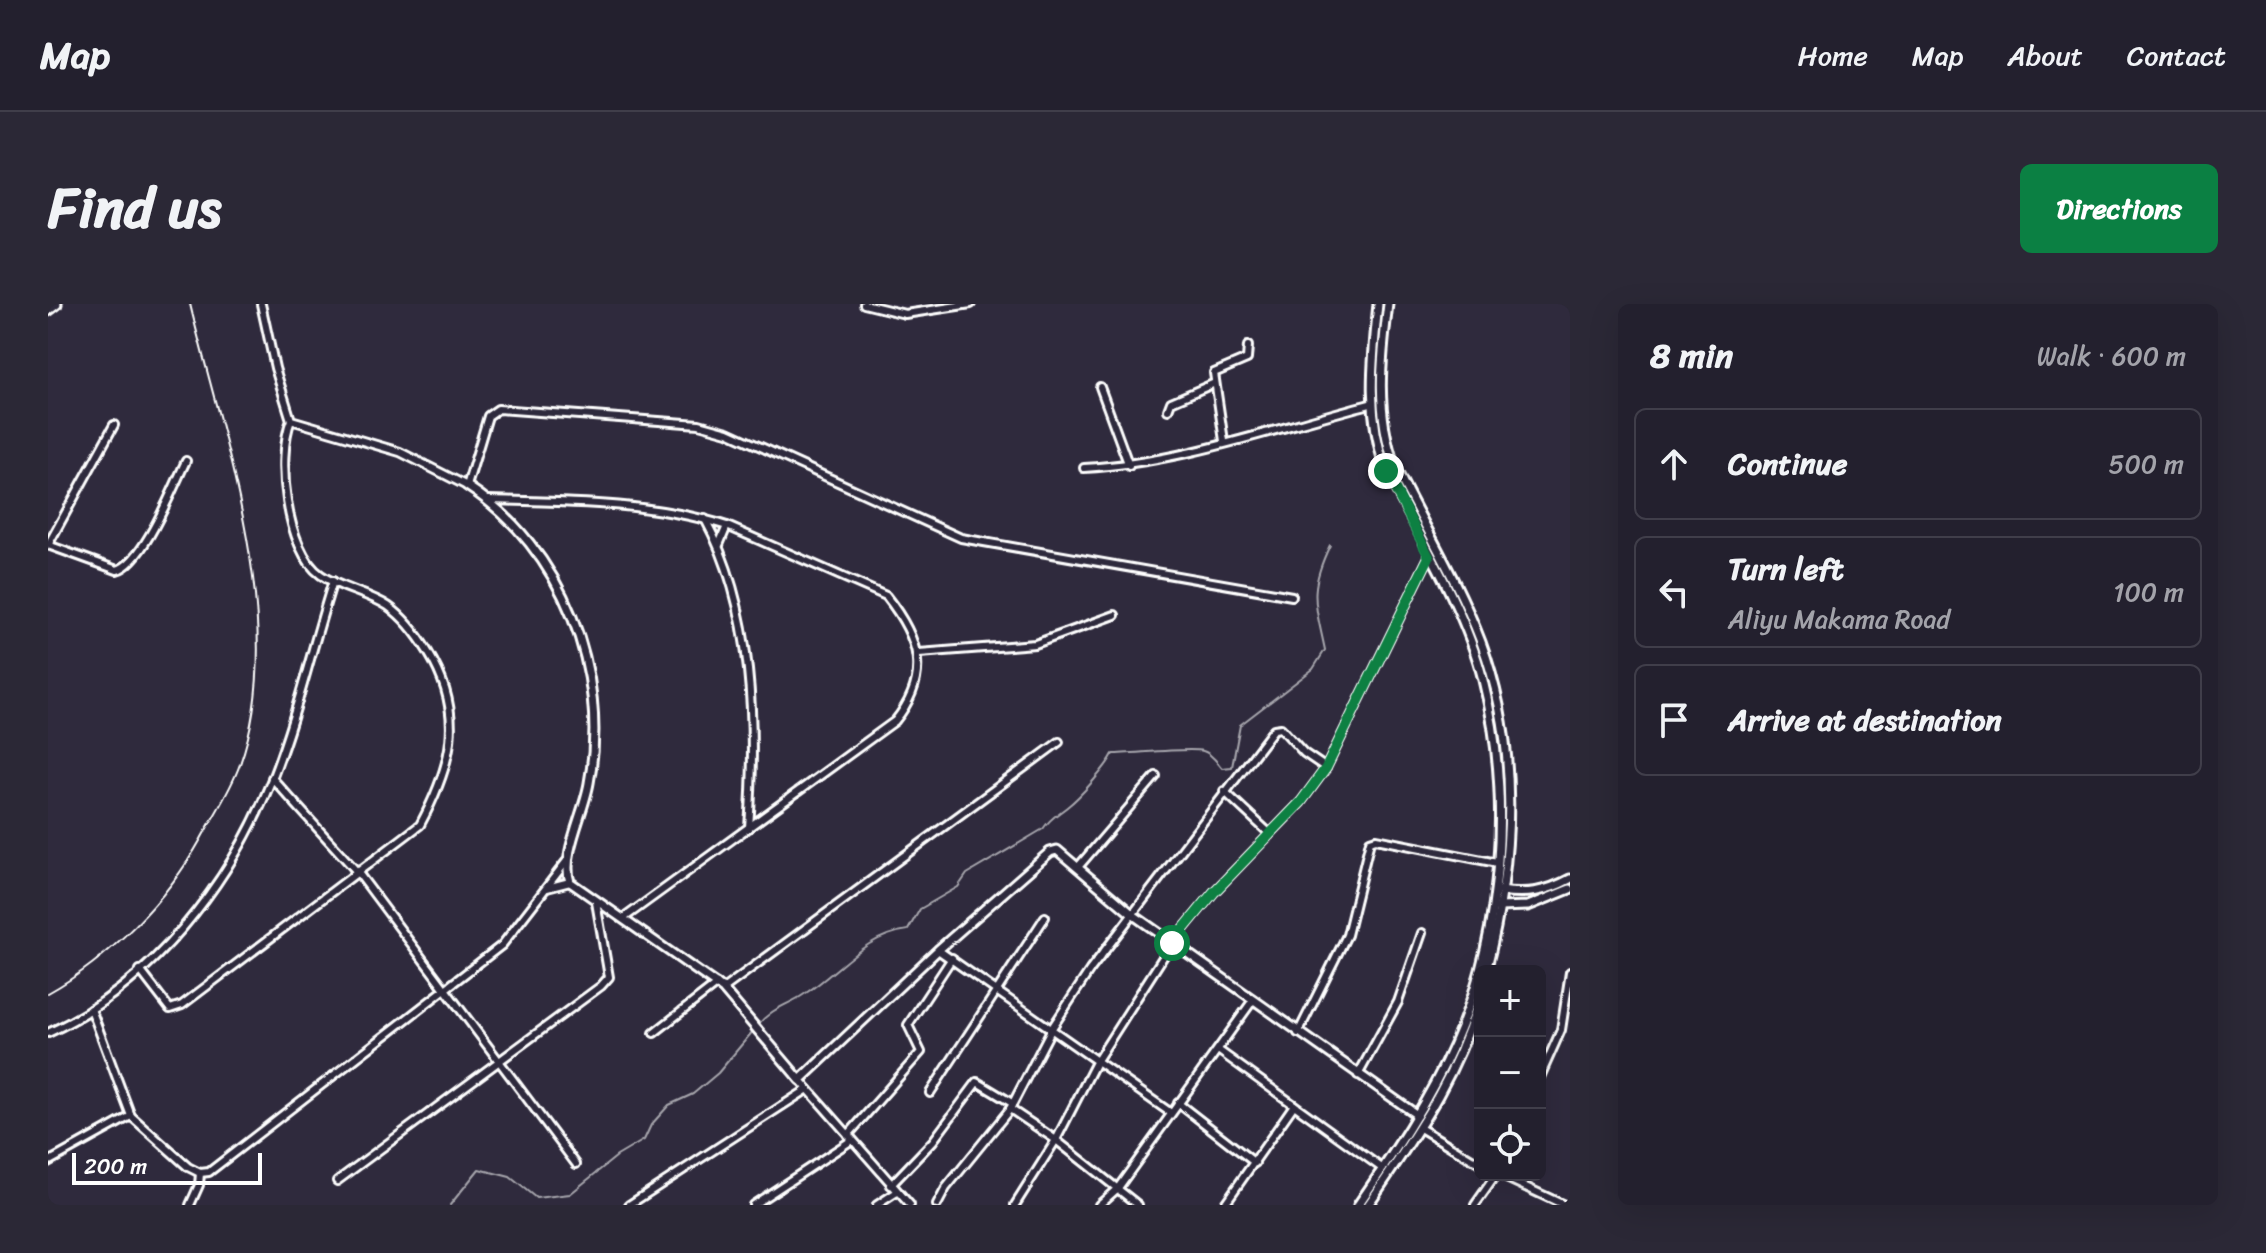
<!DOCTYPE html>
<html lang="en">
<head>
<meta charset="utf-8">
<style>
	body { margin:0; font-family:Sriracha,sans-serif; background:#2b2836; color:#f1f3f6 }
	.controls { position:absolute; right:24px; bottom:24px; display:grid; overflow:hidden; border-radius:12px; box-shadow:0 8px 32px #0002 }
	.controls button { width:72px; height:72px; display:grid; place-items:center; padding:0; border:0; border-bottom:2px solid #403e4a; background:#23202e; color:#f1f3f6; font:40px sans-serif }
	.scale { position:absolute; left:24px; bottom:20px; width:190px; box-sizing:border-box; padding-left:8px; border:4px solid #fff; border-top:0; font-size:22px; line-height:28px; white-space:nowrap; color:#fff; -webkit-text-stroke:6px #2f2a3d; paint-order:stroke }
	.stop { position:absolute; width:24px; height:24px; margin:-18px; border:6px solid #0b8043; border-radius:50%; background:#fff }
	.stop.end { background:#0b8043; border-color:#fff; box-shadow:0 2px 8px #0008 }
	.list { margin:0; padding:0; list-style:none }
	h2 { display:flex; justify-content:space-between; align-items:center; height:104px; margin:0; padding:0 32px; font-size:34px }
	h2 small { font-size:26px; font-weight:400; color:#a3a3aa }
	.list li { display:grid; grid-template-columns:52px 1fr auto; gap:24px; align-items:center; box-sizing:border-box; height:112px; margin:0 16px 16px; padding:0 16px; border:2px solid #403e4a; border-radius:12px }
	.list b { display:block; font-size:30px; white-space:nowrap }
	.list p { margin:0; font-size:26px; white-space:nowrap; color:#a3a3aa }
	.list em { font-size:26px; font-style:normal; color:#a3a3aa }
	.icon { flex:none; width:44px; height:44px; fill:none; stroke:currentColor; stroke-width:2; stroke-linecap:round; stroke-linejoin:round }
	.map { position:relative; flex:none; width:1522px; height:901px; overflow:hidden; border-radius:12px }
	header { display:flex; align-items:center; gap:48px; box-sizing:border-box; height:112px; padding:0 40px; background:#23202e; border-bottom:2px solid #403e4a }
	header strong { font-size:38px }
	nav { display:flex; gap:44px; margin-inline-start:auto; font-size:28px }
	.intro { display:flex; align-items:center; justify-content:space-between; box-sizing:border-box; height:192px; padding:0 48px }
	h1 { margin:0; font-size:56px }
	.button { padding:20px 36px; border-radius:12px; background:#0b8043; color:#fff; font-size:28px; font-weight:700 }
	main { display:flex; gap:48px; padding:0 48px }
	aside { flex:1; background:#23202e; border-radius:12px; box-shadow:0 8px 32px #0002 }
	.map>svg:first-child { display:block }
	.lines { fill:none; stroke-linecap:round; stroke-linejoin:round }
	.stream { stroke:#a7a6ad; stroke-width:2 }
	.minor-casing { stroke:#fff; stroke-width:12 }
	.tertiary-casing { stroke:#fff; stroke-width:13 }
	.primary-casing { stroke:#fff; stroke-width:15 }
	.minor { stroke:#2f2a3d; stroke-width:6 }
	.tertiary { stroke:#2f2a3d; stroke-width:7 }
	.primary { stroke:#2f2a3d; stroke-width:9 }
	.rail { stroke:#fff; stroke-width:2 }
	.route { stroke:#0b8043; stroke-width:10 }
</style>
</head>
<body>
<header>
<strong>Map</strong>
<nav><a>Home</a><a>Map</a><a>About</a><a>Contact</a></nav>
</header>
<div class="intro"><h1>Find us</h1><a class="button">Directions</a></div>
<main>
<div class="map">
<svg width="1522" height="901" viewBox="0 0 1522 901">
	<rect width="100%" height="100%" fill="#2f2a3d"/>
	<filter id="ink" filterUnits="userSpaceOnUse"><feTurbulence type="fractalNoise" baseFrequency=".0125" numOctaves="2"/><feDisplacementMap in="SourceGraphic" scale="16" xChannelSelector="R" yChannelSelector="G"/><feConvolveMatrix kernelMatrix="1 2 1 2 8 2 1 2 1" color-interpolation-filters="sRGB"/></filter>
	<g filter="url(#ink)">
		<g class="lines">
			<g class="stream">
				<path d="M709,722C722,705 738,702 755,691C792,668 814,632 860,626L872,605L910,583L919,570L995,525C1002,514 1009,511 1019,503C1032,493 1058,464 1065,450C1083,450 1144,443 1155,447C1163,449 1169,458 1174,464L1184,463L1192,421L1265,365L1277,346C1267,298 1260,287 1282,241"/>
				<polyline points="402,901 431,865 462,873 488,894 522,890 569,852 596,836 603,821 621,801 645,790 670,769 705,727"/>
			</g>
			<g class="minor-casing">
				<g id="minor">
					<polyline points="213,0 227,64 243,116 352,148 419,182 440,112 450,105 651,120 680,128 913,234 1244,292"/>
					<polyline points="816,0 857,10 923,0"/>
					<polyline points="1052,83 1081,162"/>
					<polyline points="1120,106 1123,98 1167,79"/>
					<polyline points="1176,137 1166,69 1199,55 1200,42"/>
					<path d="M1036,164C1133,159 1228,124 1322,100"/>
					<path d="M441,196C520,198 603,198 679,222L838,292C872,335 883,372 847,417L576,614"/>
					<path d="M657,215C706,305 708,424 701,524"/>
					<path d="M0,241L69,266C96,259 125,183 138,157"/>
					<polyline points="0,241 66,121"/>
					<polyline points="671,241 679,222"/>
					<polyline points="871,349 987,340 1067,311"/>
					<polyline points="224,474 311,570 528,860"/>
					<polyline points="1176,487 1221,529"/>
					<polyline points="1031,562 1108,472"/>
					<polyline points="499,584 522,578"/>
					<polyline points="890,646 1123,809"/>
					<path d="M92,666L122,705L134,701L372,521C404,461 418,410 380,348C369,330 357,314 340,302C320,289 293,285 273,271C238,247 228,153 243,116"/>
					<polyline points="675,685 1011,438"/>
					<polyline points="43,705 83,812 140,863 152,869 161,868 454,641 518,558"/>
					<path d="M0,729C103,682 183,579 224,475C249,411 264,343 285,277"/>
					<polyline points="606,729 669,680"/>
					<polyline points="1250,729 1299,631 1322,537 1328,535 1449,559"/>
					<polyline points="1170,746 1335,865"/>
					<polyline points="1310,771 1350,698 1374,629"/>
					<polyline points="1492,773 1513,726 1522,668"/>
					<polyline points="752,776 862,901"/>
					<polyline points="882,789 997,613"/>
					<polyline points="1130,799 1207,859"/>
					<polyline points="962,805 1008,836 1090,901"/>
					<polyline points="1372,824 1432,860"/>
					<polyline points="800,831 873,748 860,721 904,654"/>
					<polyline points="0,858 83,812"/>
					<polyline points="1452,871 1516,901"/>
					<polyline points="289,877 553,682 561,673 548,598"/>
					<polyline points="843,881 885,837 929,778 964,799"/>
					<polyline points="142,901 151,881 152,869"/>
					<polyline points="581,901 760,785"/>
					<polyline points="705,901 804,836"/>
					<polyline points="829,901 849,888"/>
					<polyline points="889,901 898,884 962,805 1004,724 1042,666 1226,425 1233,424 1256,449 1278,464"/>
					<polyline points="967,901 1008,836 1048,758 1124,639 1166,588 1253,498 1278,464 1381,253"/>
					<polyline points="1051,901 1070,884 1205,696"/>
					<polyline points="1176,901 1246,801"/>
					<polyline points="1427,901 1448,871"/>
				</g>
			</g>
			<g class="tertiary-casing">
				<g id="tertiary">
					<path d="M1340,0C1333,57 1327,108 1347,163C1375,220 1410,277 1433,338C1472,444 1466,559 1438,667"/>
					<path d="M419,182C515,244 562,369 541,479C536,509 513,551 522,578L675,685L752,776L890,646L1002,548L1009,546L1084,610L1369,811"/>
					<path d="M1452,587C1479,591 1498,588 1522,575"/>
					<polyline points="1451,603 1480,602 1522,585"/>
					<path d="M1310,901C1345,850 1381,797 1406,740C1455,629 1464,492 1435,376C1418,307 1371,230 1338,167C1318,110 1324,59 1330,0"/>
					<path d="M1320,901C1365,834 1412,769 1432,690"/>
				</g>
			</g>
			<g class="primary-casing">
				<polyline id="primary" points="0,6 8,0"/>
			</g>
			<use href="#minor" class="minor"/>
			<use href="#tertiary" class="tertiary"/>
			<use href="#primary" class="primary"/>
			<path class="rail" d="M0,689C61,655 119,596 153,535C166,511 183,486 192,460C242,320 175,139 142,0"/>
		</g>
	</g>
	<g class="lines" filter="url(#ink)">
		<polyline class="route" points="1124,639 1166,588 1253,498 1278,464 1381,253 1338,167"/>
	</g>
</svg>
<div class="controls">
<button>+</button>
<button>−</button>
<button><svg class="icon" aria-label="locate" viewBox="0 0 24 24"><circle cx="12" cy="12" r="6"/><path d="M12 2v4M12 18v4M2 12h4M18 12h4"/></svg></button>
</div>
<div class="scale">200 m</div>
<div class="stop" style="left:1124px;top:639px"></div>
<div class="stop end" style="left:1338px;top:167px"></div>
</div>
<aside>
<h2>8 min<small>Walk · 600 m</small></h2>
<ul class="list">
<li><svg class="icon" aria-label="ahead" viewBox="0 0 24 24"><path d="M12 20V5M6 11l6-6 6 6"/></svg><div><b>Continue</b></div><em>500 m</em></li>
<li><svg class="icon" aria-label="left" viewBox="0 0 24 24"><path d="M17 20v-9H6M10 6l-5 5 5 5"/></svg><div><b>Turn left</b><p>Aliyu Makama Road</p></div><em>100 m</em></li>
<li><svg class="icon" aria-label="arrive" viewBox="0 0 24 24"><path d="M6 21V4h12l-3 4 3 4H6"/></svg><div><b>Arrive at destination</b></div></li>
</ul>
</aside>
</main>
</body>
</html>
